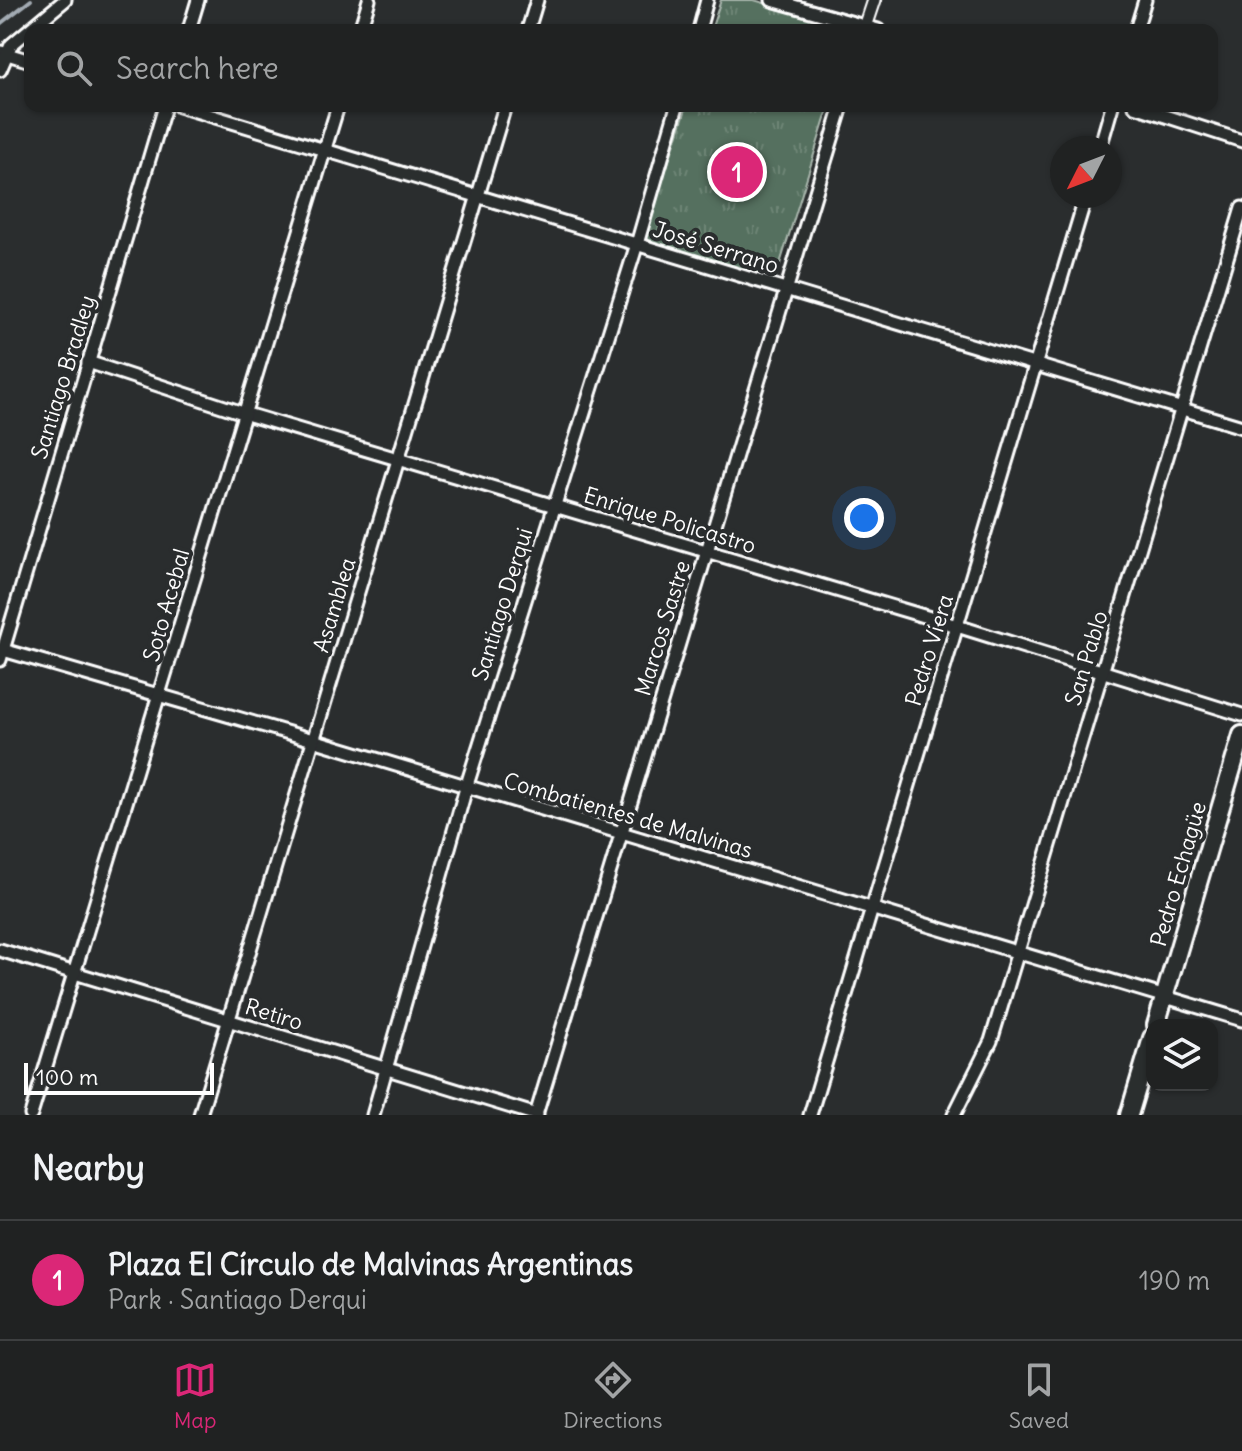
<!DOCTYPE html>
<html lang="en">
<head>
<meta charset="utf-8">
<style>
	body { margin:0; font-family:Delius,sans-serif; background:#282a2a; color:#f1f3f6 }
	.controls { position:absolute; right:24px; bottom:24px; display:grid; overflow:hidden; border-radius:16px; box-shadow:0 2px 6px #0004 }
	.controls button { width:72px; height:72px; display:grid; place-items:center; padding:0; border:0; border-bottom:2px solid #3d3f40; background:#202222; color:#f1f3f6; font:40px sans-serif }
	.compass { position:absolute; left:1050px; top:136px; width:72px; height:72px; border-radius:50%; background:#202222; box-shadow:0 2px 6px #0004; rotate:228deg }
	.scale { position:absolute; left:24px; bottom:20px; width:190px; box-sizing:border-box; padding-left:8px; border:4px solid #fff; border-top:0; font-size:22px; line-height:28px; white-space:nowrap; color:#fff; -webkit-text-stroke:6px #2a2d2e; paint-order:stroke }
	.you { position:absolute; left:864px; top:518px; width:28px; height:28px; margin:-20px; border:6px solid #fff; border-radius:50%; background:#1a73e8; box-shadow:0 0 0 12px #1a73e833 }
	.badge { display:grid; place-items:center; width:52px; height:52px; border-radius:50%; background:#db2777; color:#fff; font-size:26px; font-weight:700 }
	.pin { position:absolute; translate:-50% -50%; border:4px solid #fff; box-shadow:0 2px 8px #0006 }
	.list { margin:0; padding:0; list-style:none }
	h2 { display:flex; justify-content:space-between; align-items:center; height:104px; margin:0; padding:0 32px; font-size:34px }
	h2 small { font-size:26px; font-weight:400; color:#a2a4a5 }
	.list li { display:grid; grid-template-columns:52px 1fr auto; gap:24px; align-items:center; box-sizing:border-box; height:120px; padding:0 32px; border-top:2px solid #3d3f40 }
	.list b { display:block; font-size:30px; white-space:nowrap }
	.list p { margin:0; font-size:26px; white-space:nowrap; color:#a2a4a5 }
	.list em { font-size:26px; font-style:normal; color:#a2a4a5 }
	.icon { flex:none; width:44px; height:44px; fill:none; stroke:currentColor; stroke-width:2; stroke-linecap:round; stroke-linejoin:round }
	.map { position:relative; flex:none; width:1242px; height:1115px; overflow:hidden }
	.search { position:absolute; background:#202222; box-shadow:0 2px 6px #0004; left:24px; right:24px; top:24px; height:88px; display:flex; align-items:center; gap:20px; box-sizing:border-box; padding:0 28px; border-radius:16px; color:#a2a4a5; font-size:30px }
	.sheet { height:224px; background:#202222 }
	nav { display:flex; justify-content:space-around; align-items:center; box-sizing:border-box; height:112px; border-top:2px solid #3d3f40; background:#202222; font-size:22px; color:#a2a4a5 }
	nav a { display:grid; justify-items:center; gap:4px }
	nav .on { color:#db2777 }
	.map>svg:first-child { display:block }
	.park { fill:url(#park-tufts); stroke:#aab7ae; stroke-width:2 }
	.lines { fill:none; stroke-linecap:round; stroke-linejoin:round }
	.stream { stroke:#a3abb3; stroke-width:4 }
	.street-casing { stroke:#fff; stroke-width:17 }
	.secondary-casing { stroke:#fff; stroke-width:22 }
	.street { stroke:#2a2d2e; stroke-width:11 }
	.secondary { stroke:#2a2d2e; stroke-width:16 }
	.labels { text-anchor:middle; stroke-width:8; stroke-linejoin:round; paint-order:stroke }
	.street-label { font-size:22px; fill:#fff; stroke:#2a2d2e }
</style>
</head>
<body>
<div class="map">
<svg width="1242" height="1115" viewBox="0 0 1242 1115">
	<defs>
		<pattern id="park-tufts" width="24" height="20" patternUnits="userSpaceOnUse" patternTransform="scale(2)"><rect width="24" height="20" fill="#546f5e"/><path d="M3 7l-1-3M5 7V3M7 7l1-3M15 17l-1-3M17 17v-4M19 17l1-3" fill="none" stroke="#6e8576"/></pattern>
	</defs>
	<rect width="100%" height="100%" fill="#2a2d2e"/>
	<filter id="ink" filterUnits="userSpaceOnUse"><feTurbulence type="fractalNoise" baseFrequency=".0125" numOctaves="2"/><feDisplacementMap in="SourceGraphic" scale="16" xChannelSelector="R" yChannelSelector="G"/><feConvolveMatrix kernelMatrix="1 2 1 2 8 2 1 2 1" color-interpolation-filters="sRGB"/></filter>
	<g filter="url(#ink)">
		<g class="park">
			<polygon points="721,0 754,0 853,30 711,30"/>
			<polygon points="687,106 829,106 775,280 643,239"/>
		</g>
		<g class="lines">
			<polyline class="stream" points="0,24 31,0"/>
			<g class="street-casing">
				<g id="street">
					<polyline points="772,0 878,30"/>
					<polyline points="189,30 198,0"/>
					<polyline points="360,30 369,0"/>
					<polyline points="528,30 537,0"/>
					<polyline points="699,30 707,0"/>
					<polyline points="864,30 874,0"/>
					<polyline points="1136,30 1145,0"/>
					<polyline points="1,52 30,61"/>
					<polyline points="0,70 11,45 65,0"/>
					<polyline points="179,106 1242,427"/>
					<polyline points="1135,106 1242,141"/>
					<polyline points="1100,148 1112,106"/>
					<polyline points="88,362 243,413 957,626 1242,715"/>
					<polyline points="3,650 313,740 1242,1020"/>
					<polyline points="0,660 165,106"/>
					<polyline points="0,950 537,1115"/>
					<polyline points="31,1115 338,106"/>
					<polyline points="200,1115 505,106"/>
					<polyline points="373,1115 466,788 637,244 677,106"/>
					<polyline points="536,1115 842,106"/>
					<polyline points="810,1115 1086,196"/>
					<polyline points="954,1115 991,1041 1242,208"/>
				</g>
			</g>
			<g class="secondary-casing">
				<g id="secondary">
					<polyline points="1156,1025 1242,735"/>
					<polyline points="1129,1115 1152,1038"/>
				</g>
			</g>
			<use href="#street" class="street"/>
			<use href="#secondary" class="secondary"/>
		</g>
	</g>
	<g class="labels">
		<g class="street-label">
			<text transform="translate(716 247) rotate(17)" y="8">José Serrano</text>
			<text transform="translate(63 377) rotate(-73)" y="8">Santiago Bradley</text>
			<text transform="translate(670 520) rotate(17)" y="8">Enrique Policastro</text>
			<text transform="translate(502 604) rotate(-73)" y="8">Santiago Derqui</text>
			<text transform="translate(166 605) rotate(-74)" y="8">Soto Acebal</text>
			<text transform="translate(334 605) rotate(-73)" y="8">Asamblea</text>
			<text transform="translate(662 628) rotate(-73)" y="8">Marcos Sastre</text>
			<text transform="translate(929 650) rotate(-73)" y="8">Pedro Viera</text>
			<text transform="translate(1086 658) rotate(-73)" y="8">San Pablo</text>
			<text transform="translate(628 815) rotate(16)" y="8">Combatientes de Malvinas</text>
			<text transform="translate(1178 874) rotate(-74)" y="8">Pedro Echagüe</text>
			<text transform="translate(274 1014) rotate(17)" y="8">Retiro</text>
		</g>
	</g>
</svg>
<div class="controls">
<button><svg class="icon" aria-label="layers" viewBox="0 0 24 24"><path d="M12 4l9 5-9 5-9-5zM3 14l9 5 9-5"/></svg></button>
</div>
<svg class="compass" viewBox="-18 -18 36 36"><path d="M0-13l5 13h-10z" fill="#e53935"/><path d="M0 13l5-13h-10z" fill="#a2a4a5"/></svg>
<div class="scale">100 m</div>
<div class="you"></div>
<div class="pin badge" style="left:737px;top:172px">1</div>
<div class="search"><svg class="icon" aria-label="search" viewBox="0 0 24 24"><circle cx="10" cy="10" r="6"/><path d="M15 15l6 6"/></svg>Search here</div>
</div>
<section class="sheet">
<h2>Nearby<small></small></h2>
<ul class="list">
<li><span class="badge">1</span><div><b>Plaza El Círculo de Malvinas Argentinas</b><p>Park · Santiago Derqui</p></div><em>190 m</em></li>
</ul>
</section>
<nav>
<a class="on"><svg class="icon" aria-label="map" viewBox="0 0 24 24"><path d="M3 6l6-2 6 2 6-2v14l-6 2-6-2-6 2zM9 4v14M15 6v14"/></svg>Map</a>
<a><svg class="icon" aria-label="directions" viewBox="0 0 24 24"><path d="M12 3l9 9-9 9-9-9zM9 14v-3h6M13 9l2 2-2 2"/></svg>Directions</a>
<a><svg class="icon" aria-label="saved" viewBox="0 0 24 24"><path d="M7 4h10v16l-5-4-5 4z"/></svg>Saved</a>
</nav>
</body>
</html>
